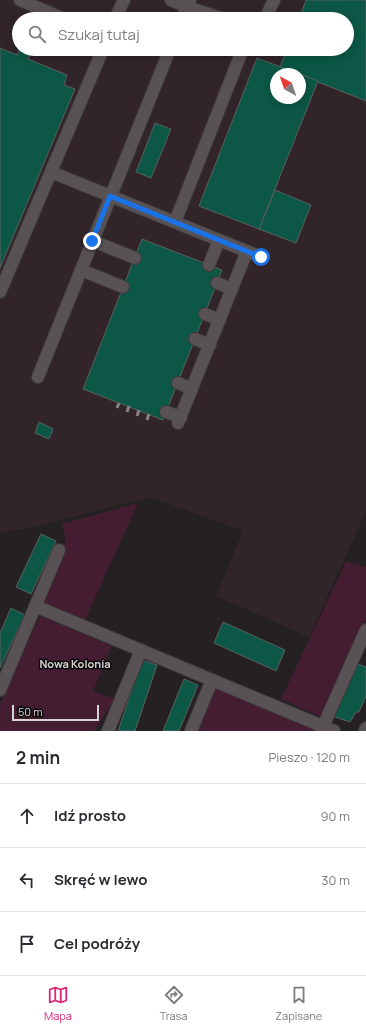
<!DOCTYPE html>
<html lang="pl">
<head>
<meta charset="utf-8">
<style>
	body { margin:0; font-family:Manrope,sans-serif; background:#f2f2f3; color:#2b2b33 }
	.compass { position:absolute; left:270px; top:68px; width:36px; height:36px; border-radius:50%; background:#fff; box-shadow:0 2px 10px #0003; rotate:320deg }
	.scale { position:absolute; left:12px; bottom:10px; width:87px; box-sizing:border-box; padding-left:4px; border:2px solid #d7d3d5; border-top:0; font-size:11px; line-height:14px; white-space:nowrap; color:#d7d3d5; -webkit-text-stroke:3px #0d0a0b; paint-order:stroke }
	.stop { position:absolute; width:12px; height:12px; margin:-9px; border:3px solid #1a73e8; border-radius:50%; background:#fff }
	.stop.end { background:#1a73e8; border-color:#fff; box-shadow:0 1px 4px #0008 }
	.list { margin:0; padding:0; list-style:none }
	h2 { display:flex; justify-content:space-between; align-items:center; height:52px; margin:0; padding:0 16px; font-size:17px }
	h2 small { font-size:13px; font-weight:400; color:#7c7c81 }
	.list li { display:grid; grid-template-columns:26px 1fr auto; gap:12px; align-items:center; box-sizing:border-box; height:64px; padding:0 16px; border-top:1px solid #e1e1e2 }
	.list b { display:block; font-size:15px; white-space:nowrap }
	.list em { font-size:13px; font-style:normal; color:#7c7c81 }
	.icon { flex:none; width:22px; height:22px; fill:none; stroke:currentColor; stroke-width:2; stroke-linecap:round; stroke-linejoin:round }
	.map { position:relative; flex:none; width:366px; height:731px; overflow:hidden }
	.search { position:absolute; background:#fff; box-shadow:0 2px 10px #0003; left:12px; right:12px; top:12px; height:44px; display:flex; align-items:center; gap:10px; box-sizing:border-box; padding:0 14px; border-radius:22px; color:#7c7c81; font-size:15px }
	.sheet { height:244px; background:#fff }
	nav { display:flex; justify-content:space-around; align-items:center; box-sizing:border-box; height:56px; border-top:1px solid #e1e1e2; background:#fff; font-size:11px; color:#7c7c81 }
	nav a { display:grid; justify-items:center; gap:2px }
	nav .on { color:#db2777 }
	.map>svg:first-child { display:block }
	.built { fill:#31252a; fill-rule:evenodd }
	.green { fill:#441d31 }
	.building { fill:#0c5745; stroke:#5a605e }
	.lines { fill:none; stroke-linecap:round; stroke-linejoin:round }
	.minor-casing { stroke:#3e3a3c; stroke-width:14 }
	.minor { stroke:#595255; stroke-width:12 }
	.rail { stroke:#878284; stroke-width:3; stroke-dasharray:8 4; stroke-linecap:butt }
	.route { stroke:#1a73e8; stroke-width:5 }
	.labels { text-anchor:middle; stroke-width:3; stroke-linejoin:round; paint-order:stroke }
	.neighbourhood-label { font-size:11px; font-weight:bold; fill:#d7d3d5; stroke:#0d0a0b }
</style>
</head>
<body>
<div class="map">
<svg width="366" height="731" viewBox="0 0 366 731">
	<rect width="100%" height="100%" fill="#252022"/>
	<path class="built" d="M0,0H366V512L309,637L216,596L243,531L150,497L25,529L0,532ZM19,19H347V49H19ZM276,74H300V98H276Z"/>
	<g class="green">
		<polygon points="138,503 84,622 41,604 66,540 62,524"/>
		<polygon points="346,562 366,567 366,620 322,717 281,699"/>
		<polygon points="40,616 112,646 93,691 115,699 94,731 0,731 0,704"/>
		<polygon points="220,688 314,728 315,731 194,731 215,689"/>
	</g>
	<g class="building">
		<polygon points="306,0 366,0 366,101 280,67 287,49 347,49 347,19 299,19"/>
		<polygon points="36,11 46,15 45,19 32,19"/>
		<polygon points="0,48 17,55 20,49 32,49 28,59 67,75 64,85 75,89 0,268"/>
		<polygon points="257,58 299,74 276,74 276,98 300,98 300,74 318,81 259,229 199,206"/>
		<polygon points="155,123 171,129 151,178 136,172"/>
		<polygon points="275,190 311,205 296,243 259,229"/>
		<polygon points="142,239 222,270 163,420 83,389"/>
		<polygon points="39,422 53,429 49,439 35,433"/>
		<polygon points="41,534 56,541 31,594 16,587"/>
		<polygon points="11,608 25,615 0,668 0,633"/>
		<polygon points="223,622 285,650 276,671 214,643"/>
		<polygon points="142,660 157,665 135,731 118,731"/>
		<polygon points="358,664 366,667 366,696 359,712 356,712 350,722 332,716"/>
		<polygon points="184,679 198,685 179,731 163,731"/>
	</g>
	<g class="lines">
		<g class="minor-casing">
			<g id="minor">
				<polyline points="20,0 64,19"/>
				<polyline points="171,0 187,7 190,0"/>
				<polyline points="115,19 124,0"/>
				<polyline points="182,19 187,7 224,19"/>
				<polyline points="265,19 274,0"/>
				<polyline points="51,172 261,257"/>
				<polyline points="175,222 240,56"/>
				<polyline points="93,241 135,258"/>
				<polyline points="209,265 219,240"/>
				<polyline points="81,270 123,287"/>
				<polyline points="217,283 232,289"/>
				<polyline points="0,292 103,49"/>
				<polyline points="205,314 220,320"/>
				<polyline points="195,339 210,345"/>
				<polyline points="38,377 170,49"/>
				<polyline points="178,383 192,389"/>
				<polyline points="166,412 181,417"/>
				<polyline points="178,423 247,251"/>
				<polyline points="35,606 334,731"/>
				<polyline points="0,690 59,550"/>
				<polyline points="108,731 141,650"/>
				<polyline points="191,731 212,680"/>
				<polyline points="321,731 366,630"/>
				<polyline points="365,731 366,728"/>
			</g>
		</g>
		<use href="#minor" class="minor"/>
		<g class="rail">
			<polyline points="117,408 119,403"/>
			<polyline points="127,412 129,406"/>
			<polyline points="137,416 139,410"/>
			<polyline points="147,420 149,414"/>
		</g>
	</g>
	<g class="lines">
		<polyline class="route" points="92,241 110,196 261,257"/>
	</g>
	<g class="labels">
		<g class="neighbourhood-label">
			<text x="75" y="668">Nowa Kolonia</text>
		</g>
	</g>
</svg>
<svg class="compass" viewBox="-18 -18 36 36"><path d="M0-13l5 13h-10z" fill="#e53935"/><path d="M0 13l5-13h-10z" fill="#7c7c81"/></svg>
<div class="scale">50 m</div>
<div class="stop" style="left:261px;top:257px"></div>
<div class="stop end" style="left:92px;top:241px"></div>
<div class="search"><svg class="icon" aria-label="search" viewBox="0 0 24 24"><circle cx="10" cy="10" r="6"/><path d="M15 15l6 6"/></svg>Szukaj tutaj</div>
</div>
<section class="sheet">
<h2>2 min<small>Pieszo · 120 m</small></h2>
<ul class="list">
<li><svg class="icon" aria-label="ahead" viewBox="0 0 24 24"><path d="M12 20V5M6 11l6-6 6 6"/></svg><div><b>Idź prosto</b></div><em>90 m</em></li>
<li><svg class="icon" aria-label="left" viewBox="0 0 24 24"><path d="M17 20v-9H6M10 6l-5 5 5 5"/></svg><div><b>Skręć w lewo</b></div><em>30 m</em></li>
<li><svg class="icon" aria-label="arrive" viewBox="0 0 24 24"><path d="M6 21V4h12l-3 4 3 4H6"/></svg><div><b>Cel podróży</b></div></li>
</ul>
</section>
<nav>
<a class="on"><svg class="icon" aria-label="map" viewBox="0 0 24 24"><path d="M3 6l6-2 6 2 6-2v14l-6 2-6-2-6 2zM9 4v14M15 6v14"/></svg>Mapa</a>
<a><svg class="icon" aria-label="directions" viewBox="0 0 24 24"><path d="M12 3l9 9-9 9-9-9zM9 14v-3h6M13 9l2 2-2 2"/></svg>Trasa</a>
<a><svg class="icon" aria-label="saved" viewBox="0 0 24 24"><path d="M7 4h10v16l-5-4-5 4z"/></svg>Zapisane</a>
</nav>
</body>
</html>
